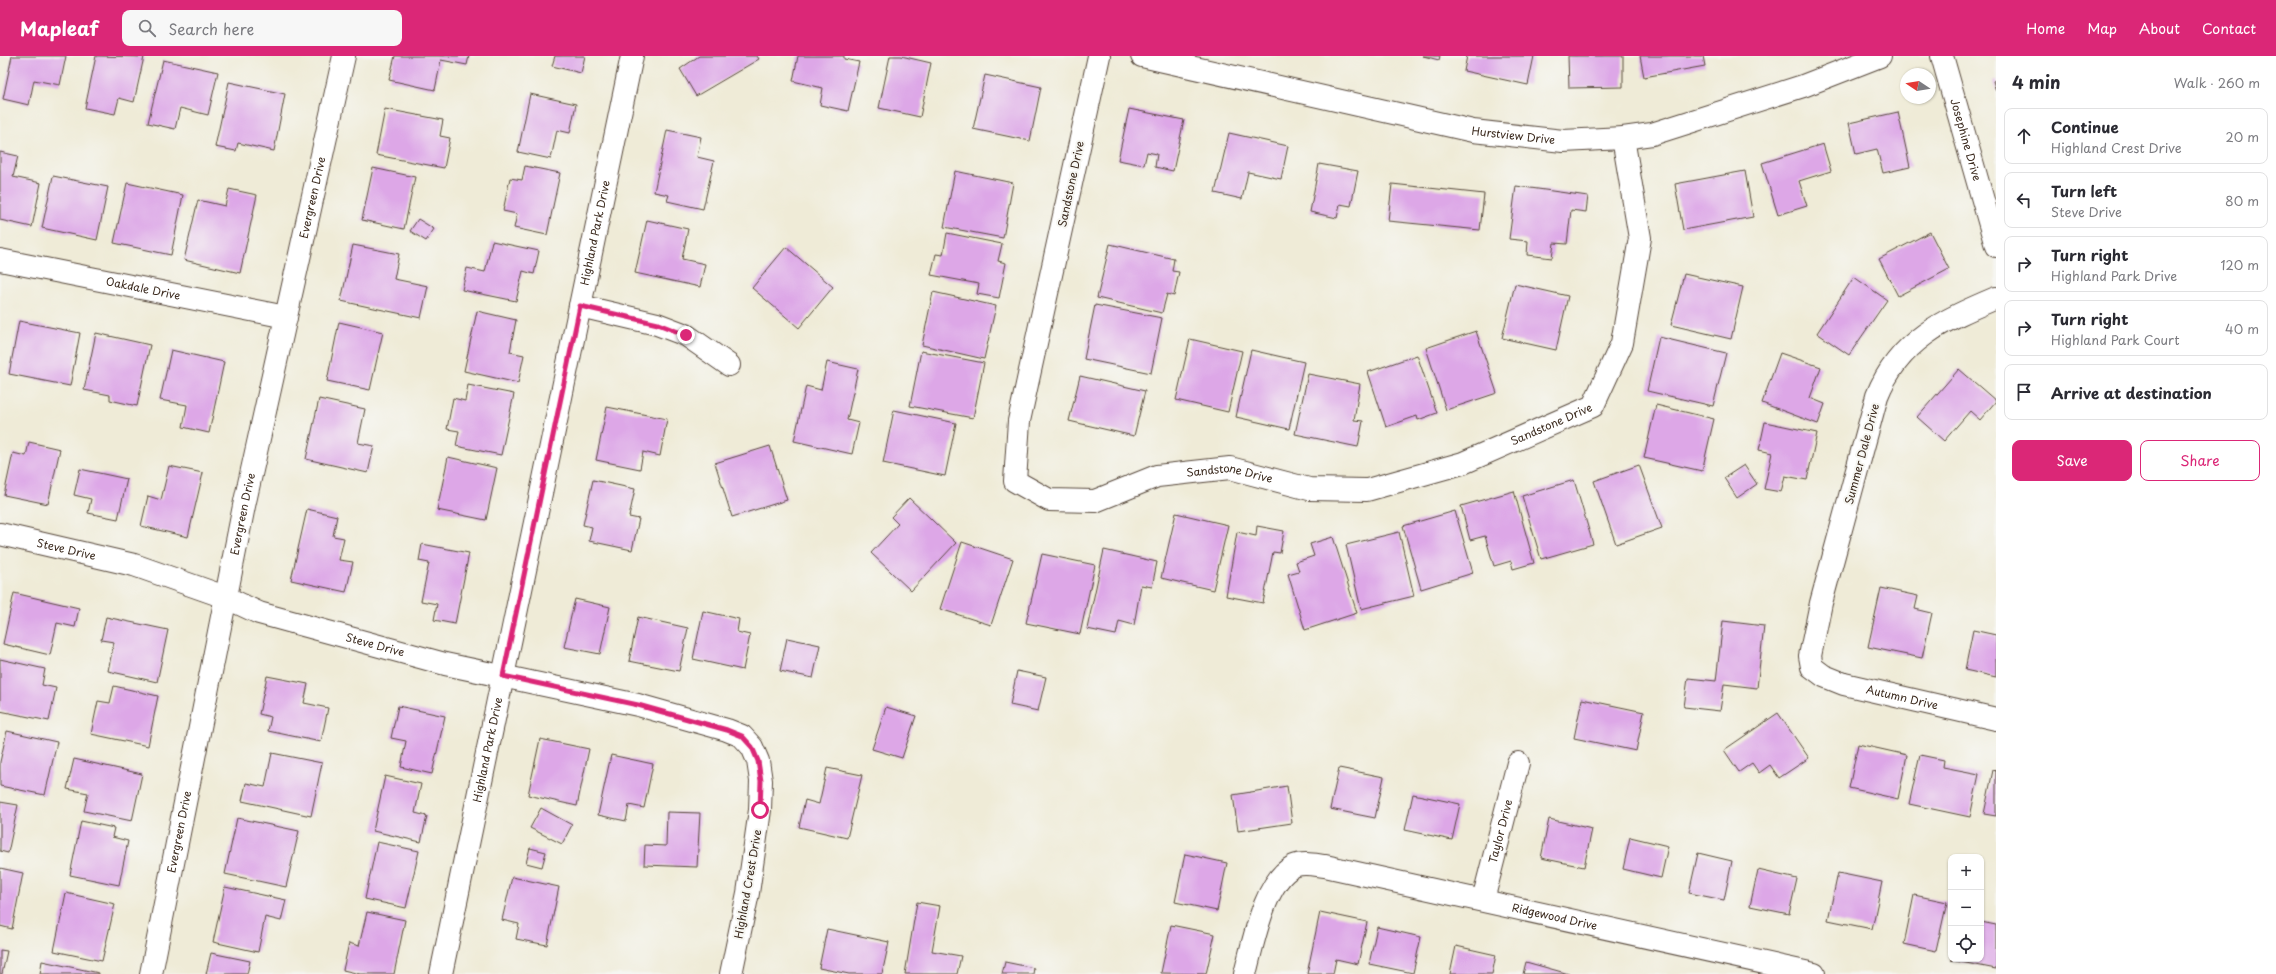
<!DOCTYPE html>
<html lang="en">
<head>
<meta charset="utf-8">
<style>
	body { margin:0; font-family:"Playpen Sans",sans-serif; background:#f7f7f7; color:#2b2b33 }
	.controls { position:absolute; right:12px; bottom:12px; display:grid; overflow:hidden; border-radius:8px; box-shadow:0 1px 3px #0004 }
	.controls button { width:36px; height:36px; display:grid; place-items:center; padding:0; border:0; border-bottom:1px solid #e1e1e2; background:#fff; color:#2b2b33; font:20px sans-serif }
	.compass { position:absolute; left:1900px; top:12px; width:36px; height:36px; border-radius:50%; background:#fff; box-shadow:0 1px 3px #0004; rotate:282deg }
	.stop { position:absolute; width:12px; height:12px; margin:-9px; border:3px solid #db2777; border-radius:50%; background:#fff }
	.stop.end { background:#db2777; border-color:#fff; box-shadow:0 1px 4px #0008 }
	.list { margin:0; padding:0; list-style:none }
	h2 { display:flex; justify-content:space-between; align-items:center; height:52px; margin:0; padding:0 16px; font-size:17px }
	h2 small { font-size:13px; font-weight:400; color:#7c7c81 }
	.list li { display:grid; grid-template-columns:26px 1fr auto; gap:12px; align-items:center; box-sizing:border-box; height:56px; margin:0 8px 8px; padding:0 8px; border:1px solid #e1e1e2; border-radius:8px }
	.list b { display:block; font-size:15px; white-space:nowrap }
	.list p { margin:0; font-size:13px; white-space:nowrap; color:#7c7c81 }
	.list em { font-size:13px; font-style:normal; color:#7c7c81 }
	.actions { display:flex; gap:8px; padding:12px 16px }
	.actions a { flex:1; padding:9px 0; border:1px solid #db2777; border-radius:8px; text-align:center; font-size:14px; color:#db2777 }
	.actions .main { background:#db2777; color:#fff }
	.icon { flex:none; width:22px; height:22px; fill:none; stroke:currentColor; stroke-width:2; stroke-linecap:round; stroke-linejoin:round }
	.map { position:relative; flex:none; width:1996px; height:918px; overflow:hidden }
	header { display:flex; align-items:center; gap:24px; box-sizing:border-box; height:56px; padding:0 20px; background:#db2777; color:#fff }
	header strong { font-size:19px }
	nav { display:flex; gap:22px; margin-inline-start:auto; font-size:14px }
	.search { width:280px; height:36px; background:#f7f7f7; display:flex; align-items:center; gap:10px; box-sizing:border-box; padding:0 14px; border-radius:8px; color:#7c7c81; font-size:15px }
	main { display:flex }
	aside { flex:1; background:#fff }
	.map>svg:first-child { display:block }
	.building { fill:#dda7e7 }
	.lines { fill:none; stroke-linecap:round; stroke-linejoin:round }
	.minor-casing { stroke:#56473a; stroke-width:24 }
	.tertiary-casing { stroke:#56473a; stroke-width:24 }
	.minor { stroke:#fff; stroke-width:22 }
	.tertiary { stroke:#fff; stroke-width:22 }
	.route { stroke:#db2777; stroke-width:5 }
	.labels { text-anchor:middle; stroke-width:4; stroke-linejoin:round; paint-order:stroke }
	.street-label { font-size:11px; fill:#3b2a1e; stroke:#f6f6f2 }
</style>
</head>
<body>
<header>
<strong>Mapleaf</strong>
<div class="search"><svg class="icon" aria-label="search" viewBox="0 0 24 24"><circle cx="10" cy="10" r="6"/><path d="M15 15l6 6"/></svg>Search here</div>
<nav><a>Home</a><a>Map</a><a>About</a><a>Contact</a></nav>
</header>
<main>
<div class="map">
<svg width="1996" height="918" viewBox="0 0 1996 918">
	<rect width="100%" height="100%" fill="#f6f6f2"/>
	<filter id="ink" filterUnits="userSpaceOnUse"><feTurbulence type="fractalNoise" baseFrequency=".025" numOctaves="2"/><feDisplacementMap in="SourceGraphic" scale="8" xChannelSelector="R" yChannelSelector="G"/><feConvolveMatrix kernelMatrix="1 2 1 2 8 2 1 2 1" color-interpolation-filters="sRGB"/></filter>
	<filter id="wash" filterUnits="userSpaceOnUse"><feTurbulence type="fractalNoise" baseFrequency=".012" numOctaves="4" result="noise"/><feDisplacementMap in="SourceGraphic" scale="16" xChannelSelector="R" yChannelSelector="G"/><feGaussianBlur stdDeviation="0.9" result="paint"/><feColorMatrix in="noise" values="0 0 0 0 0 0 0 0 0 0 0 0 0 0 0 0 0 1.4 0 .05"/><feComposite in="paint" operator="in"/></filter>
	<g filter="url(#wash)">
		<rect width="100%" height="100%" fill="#efebd7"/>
		<g id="blocks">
			<g class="building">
				<polygon points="12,0 66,0 60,29 34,24 29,49 3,43"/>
				<polygon points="96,0 144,1 134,46 119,42 115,58 85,52"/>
				<polygon points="395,0 469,0 467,9 441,4 435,34 389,24"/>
				<polygon points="555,0 585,0 581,17 552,10"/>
				<polygon points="699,0 757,0 759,3 696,40 680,13"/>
				<polygon points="798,0 844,0 844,3 859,6 848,55 820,49 823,32 793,25"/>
				<polygon points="890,0 901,0 931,7 920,61 879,52"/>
				<polygon points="1423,0 1440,0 1439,4"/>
				<polygon points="1467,0 1534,0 1528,29 1464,15"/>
				<polygon points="1568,0 1623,0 1623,31 1569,32"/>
				<polygon points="1640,0 1703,0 1705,10 1644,21"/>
				<polygon points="163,4 218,16 208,59 180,52 175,73 148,67"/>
				<polygon points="985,19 1041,31 1030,85 973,73"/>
				<polygon points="1996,24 1996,35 1993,25"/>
				<polygon points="229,26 285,38 274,95 238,87 236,95 215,91"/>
				<polygon points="530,38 576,48 570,77 557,74 551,103 518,96"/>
				<polygon points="385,53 443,64 440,80 450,82 444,112 376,99"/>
				<polygon points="1129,53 1184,64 1173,115 1155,111 1157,98 1147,96 1144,109 1118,104"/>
				<polygon points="1898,56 1910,111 1883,117 1877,93 1856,98 1849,67"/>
				<polygon points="667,74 701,81 697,101 714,105 703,153 667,145 669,139 654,136"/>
				<polygon points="1229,77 1288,90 1281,123 1248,116 1242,143 1215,137"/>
				<polygon points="1823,88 1831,115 1799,125 1807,150 1778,159 1762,107"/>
				<polygon points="0,96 18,100 13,121 41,127 32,171 0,164"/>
				<polygon points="1319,108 1358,115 1351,150 1340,148 1337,162 1310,156"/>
				<polygon points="525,110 560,117 547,179 514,172 517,158 503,155 510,122 522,124"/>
				<polygon points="373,112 415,121 404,173 362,164"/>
				<polygon points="955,115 1013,127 1003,182 944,171"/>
				<polygon points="1745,115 1753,161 1683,174 1675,128"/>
				<polygon points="53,120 108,131 97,184 42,172"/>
				<polygon points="127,127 183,139 171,199 114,187"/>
				<polygon points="1392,128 1484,138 1480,174 1388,165"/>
				<polygon points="1516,130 1588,140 1586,156 1571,154 1567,188 1554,187 1552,202 1527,199 1528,185 1509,183"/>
				<polygon points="229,133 257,139 240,217 184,204 198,144 225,150"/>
				<polygon points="418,163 434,173 426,185 410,175"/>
				<polygon points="647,164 688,173 682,203 705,208 700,231 635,217"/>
				<polygon points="1930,176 1949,213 1898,240 1879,203"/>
				<polygon points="947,177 1002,188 998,205 1006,207 999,242 977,238 979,228 931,219 936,198 943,199"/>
				<polygon points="492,185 539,195 534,218 523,215 516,245 462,234 467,212 485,216"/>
				<polygon points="1110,188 1174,203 1172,215 1179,216 1174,240 1167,238 1162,257 1097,242"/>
				<polygon points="353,189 399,198 394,223 428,230 421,262 341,245"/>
				<polygon points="786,191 833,231 799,272 752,232"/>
				<polygon points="1684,218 1743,231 1731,283 1671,269"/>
				<polygon points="1854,221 1887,244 1849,299 1817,277"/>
				<polygon points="1515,228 1568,240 1556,294 1502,282"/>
				<polygon points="933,236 996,250 984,303 922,289"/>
				<polygon points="1095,249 1162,262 1151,317 1084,303"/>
				<polygon points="477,255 516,264 510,296 524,299 518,327 464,315"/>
				<polygon points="19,265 80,277 70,330 9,318"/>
				<polygon points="339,266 383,276 370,334 327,325"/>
				<polygon points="1476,275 1497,337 1446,354 1426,292"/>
				<polygon points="96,277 150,289 137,350 110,344 110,339 84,334"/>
				<polygon points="1659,281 1726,297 1713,350 1647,335"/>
				<polygon points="1190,283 1242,295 1228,356 1176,344"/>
				<polygon points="171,294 224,306 209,377 183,371 187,349 160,344"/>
				<polygon points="1251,294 1304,306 1289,373 1236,361"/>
				<polygon points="921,295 984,307 973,362 910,350"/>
				<polygon points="1780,297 1821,311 1810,342 1825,348 1818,368 1762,347"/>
				<polygon points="1417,299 1437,357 1418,364 1417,360 1386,371 1368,316"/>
				<polygon points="827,306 858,313 847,364 859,367 852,398 794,385 806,330 821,334"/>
				<polygon points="1959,313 1996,345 1980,364 1970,355 1944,385 1917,361"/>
				<polygon points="1308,318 1360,328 1354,364 1363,365 1358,391 1295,378"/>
				<polygon points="1080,320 1145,335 1134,380 1069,365"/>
				<polygon points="468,329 514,338 501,399 456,390 459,375 447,373 453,342 465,345"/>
				<polygon points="319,343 365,353 358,387 374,390 368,417 306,403"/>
				<polygon points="1656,349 1714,363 1702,415 1644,402"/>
				<polygon points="607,351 667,363 660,400 643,396 640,413 596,404"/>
				<polygon points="894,354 956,367 945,420 883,407"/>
				<polygon points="1765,366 1817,377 1807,424 1785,420 1781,436 1764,433 1772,397 1759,394"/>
				<polygon points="29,386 60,393 48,448 4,439 13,397 26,400"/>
				<polygon points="770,390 787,444 732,461 715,407"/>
				<polygon points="448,401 497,412 486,464 437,454"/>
				<polygon points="1639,409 1662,472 1616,488 1594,425"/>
				<polygon points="1744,409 1757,428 1737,442 1724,422"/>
				<polygon points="169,410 203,417 188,481 141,470 148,440 161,444"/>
				<polygon points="80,413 127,423 118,463 88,457 91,443 74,439"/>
				<polygon points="593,424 635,433 629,461 639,463 632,494 589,485 592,471 583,469"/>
				<polygon points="1574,424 1593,488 1541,503 1522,440"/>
				<polygon points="1514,435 1534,507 1513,513 1511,505 1494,510 1485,480 1470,484 1461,450"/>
				<polygon points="909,442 956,487 911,535 871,497 898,468 891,461"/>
				<polygon points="307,453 337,460 333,480 344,482 339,504 353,506 346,536 291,524"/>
				<polygon points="1455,455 1473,517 1421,533 1403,470"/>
				<polygon points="1176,457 1228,469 1213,534 1161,522"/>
				<polygon points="1257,470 1284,475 1280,497 1273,496 1263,547 1226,540 1237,476 1256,480"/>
				<polygon points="1399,476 1414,540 1361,553 1346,489"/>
				<polygon points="1333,481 1357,557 1305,574 1288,518 1299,515 1296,506 1314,500 1310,488"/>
				<polygon points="962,486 1013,503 991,569 940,553"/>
				<polygon points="422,488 469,497 455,568 434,564 437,548 421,545 429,507 419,505"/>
				<polygon points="1104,494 1157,506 1152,531 1141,529 1134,569 1119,565 1116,579 1087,573"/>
				<polygon points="1042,498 1095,509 1080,578 1026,567"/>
				<polygon points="1881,532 1918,540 1915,553 1932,557 1922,602 1868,591"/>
				<polygon points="14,537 79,552 75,571 57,567 50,599 3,588"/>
				<polygon points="575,543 610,551 600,598 564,591"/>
				<polygon points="703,555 739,563 737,576 750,579 743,614 693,603"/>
				<polygon points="106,561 168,574 157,626 108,615 114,586 101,584"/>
				<polygon points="638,561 688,572 679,615 629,605"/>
				<polygon points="1723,565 1764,570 1757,632 1724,628 1720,655 1684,651 1688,622 1716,625"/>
				<polygon points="1973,574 1996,579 1996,621 1965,614"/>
				<polygon points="787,582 820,589 813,622 780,615"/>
				<polygon points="0,603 45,613 42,629 56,632 49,665 0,655"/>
				<polygon points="1017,615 1046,621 1038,655 1010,649"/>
				<polygon points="267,620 308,628 304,647 328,652 321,686 268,675 271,661 259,658"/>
				<polygon points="114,630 158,640 148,690 91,678 98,645 110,647"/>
				<polygon points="1582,643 1644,656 1636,695 1574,682"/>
				<polygon points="398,650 445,660 432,718 401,711 406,685 391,682"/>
				<polygon points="886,651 916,660 902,702 872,693"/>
				<polygon points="1778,657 1809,702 1779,722 1770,709 1759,717 1752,707 1739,716 1724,694"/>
				<polygon points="7,675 57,686 45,739 0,730 0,706"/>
				<polygon points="540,683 589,693 577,750 528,739"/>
				<polygon points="1858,688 1907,699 1898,743 1849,732"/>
				<polygon points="272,697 322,707 311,760 242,745 246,727 265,731"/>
				<polygon points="611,699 653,708 644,752 629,749 626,765 598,759"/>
				<polygon points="1920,699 1944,704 1943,711 1979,718 1970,761 1909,748"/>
				<polygon points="74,703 142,718 132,765 84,755 88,737 67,733"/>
				<polygon points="827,712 862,719 847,782 799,771 805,744 819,748"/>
				<polygon points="1339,712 1384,721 1375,762 1330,753"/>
				<polygon points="1993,714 1996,715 1996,760 1984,758"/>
				<polygon points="385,720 421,728 415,757 427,760 421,786 373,775"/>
				<polygon points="1287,730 1292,767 1238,775 1233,739"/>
				<polygon points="1413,738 1460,748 1452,784 1405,774"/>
				<polygon points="0,746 18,749 8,797 0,795"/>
				<polygon points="541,752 572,769 562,788 530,772"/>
				<polygon points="667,756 700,757 697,811 644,809 645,789 666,790"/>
				<polygon points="237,762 299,775 286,831 225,818"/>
				<polygon points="1549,763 1592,773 1584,811 1541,802"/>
				<polygon points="81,765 114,772 112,781 128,785 119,829 70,819"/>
				<polygon points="1630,781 1668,790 1661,822 1623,813"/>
				<polygon points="377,786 419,795 406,852 365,843"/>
				<polygon points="530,792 546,796 542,811 526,807"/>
				<polygon points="1698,797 1732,805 1724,844 1689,837"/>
				<polygon points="1185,798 1227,807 1217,855 1175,846"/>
				<polygon points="0,812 23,817 12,873 0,870"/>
				<polygon points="1758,814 1797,823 1789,858 1750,850"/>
				<polygon points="1838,817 1882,826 1872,873 1828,864"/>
				<polygon points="512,821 559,831 547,889 516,883 519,868 502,864"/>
				<polygon points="225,831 286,844 281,865 265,861 258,896 213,886"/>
				<polygon points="66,837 115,848 102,905 54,895"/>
				<polygon points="1914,839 1947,846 1936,895 1904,888"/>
				<polygon points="917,846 940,850 932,895 961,900 957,918 905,918"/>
				<polygon points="367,856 405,864 394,918 360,918 343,914 349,887 359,890"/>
				<polygon points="1320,856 1367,866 1358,908 1336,903 1333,918 1307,918"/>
				<polygon points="1981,866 1996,869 1996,913 1951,904 1981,903"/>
				<polygon points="1171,869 1215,878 1206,918 1161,917"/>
				<polygon points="1377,871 1421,881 1413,917 1369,908"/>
				<polygon points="827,873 889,886 882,918 849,918 819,912"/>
				<polygon points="1456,890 1496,899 1492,918 1450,918"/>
				<polygon points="0,894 7,895 2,918 0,918"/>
				<polygon points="211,897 250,905 247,918 206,918"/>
				<polygon points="42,905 99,917 99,918 40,918"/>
				<polygon points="1005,906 1034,912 1033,918 1002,918"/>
				<polygon points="1526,906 1569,918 1523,918"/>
			</g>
		</g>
	</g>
	<g filter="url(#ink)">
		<use href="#blocks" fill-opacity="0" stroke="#56473a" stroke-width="1"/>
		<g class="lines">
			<g class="minor-casing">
				<g id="minor">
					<path id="s1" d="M1099,0L1019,365L1015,425L1049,444L1095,445L1157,420L1230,412L1309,433L1367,434L1463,407L1593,350L1622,287L1640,182L1623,82"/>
					<path id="s2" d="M1942,0L1996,190"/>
					<path id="s3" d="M0,204L286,261"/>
					<path id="s4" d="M1996,242C1944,264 1899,284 1877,340L1821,547L1810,600L1812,611L1824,620L1844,628L1996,663"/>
					<polyline points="580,250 657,268 686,279 729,309"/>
					<path id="s5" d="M0,478L134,509L225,541L259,557L445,608L638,649L727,674L742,680L752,691L758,705L761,725L760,754L748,837L731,918"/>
					<path id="s6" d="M1483,844L1518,707"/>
					<path id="s7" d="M151,918L244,450L344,0"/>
					<path id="s8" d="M441,918L632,0"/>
					<path id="s9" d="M1245,918C1253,888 1264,825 1294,810C1303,806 1316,809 1325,810L1814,918"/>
				</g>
			</g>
			<g class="tertiary-casing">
				<g id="tertiary">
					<path id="s10" d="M1142,0L1473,75L1563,85L1623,82L1652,78L1803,30L1880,0"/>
				</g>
			</g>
			<use href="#minor" class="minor"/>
			<use href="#tertiary" class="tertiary"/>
		</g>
	</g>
	<g class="lines" filter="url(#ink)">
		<polyline class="route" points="686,279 658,268 580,250 503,620 638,649 727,674 742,680 752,691 758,705 761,725 760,754"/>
	</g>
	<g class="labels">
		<g class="street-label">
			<text dy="4" stroke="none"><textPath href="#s10" startOffset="380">Hurstview Drive</textPath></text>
			<text dy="4" stroke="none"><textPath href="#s2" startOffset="87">Josephine Drive</textPath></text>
			<text transform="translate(1071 128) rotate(-78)" y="4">Sandstone Drive</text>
			<text dy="4" stroke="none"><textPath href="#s7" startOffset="793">Evergreen Drive</textPath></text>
			<text dy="4" stroke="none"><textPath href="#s8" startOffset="757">Highland Park Drive</textPath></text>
			<text dy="4" stroke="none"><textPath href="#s3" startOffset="146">Oakdale Drive</textPath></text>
			<text dy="4" stroke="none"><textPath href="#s1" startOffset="995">Sandstone Drive</textPath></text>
			<text transform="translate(1862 398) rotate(-75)" y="4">Summer Dale Drive</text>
			<text dy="4" stroke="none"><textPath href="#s1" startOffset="659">Sandstone Drive</textPath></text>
			<text dy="4" stroke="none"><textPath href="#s7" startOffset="469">Evergreen Drive</textPath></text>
			<text dy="4" stroke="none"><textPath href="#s5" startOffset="68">Steve Drive</textPath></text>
			<text dy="4" stroke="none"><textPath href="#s5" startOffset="392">Steve Drive</textPath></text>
			<text dy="4" stroke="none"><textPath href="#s4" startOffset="535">Autumn Drive</textPath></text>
			<text dy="4" stroke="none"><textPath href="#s8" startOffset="229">Highland Park Drive</textPath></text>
			<text dy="4" stroke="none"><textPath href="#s6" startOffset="71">Taylor Drive</textPath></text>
			<text dy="4" stroke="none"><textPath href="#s7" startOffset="145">Evergreen Drive</textPath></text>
			<text transform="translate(748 828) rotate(-80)" y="4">Highland Crest Drive</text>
			<text dy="4" stroke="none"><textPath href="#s9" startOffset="388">Ridgewood Drive</textPath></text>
		</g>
	</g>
</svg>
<div class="controls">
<button>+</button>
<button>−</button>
<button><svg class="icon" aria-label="locate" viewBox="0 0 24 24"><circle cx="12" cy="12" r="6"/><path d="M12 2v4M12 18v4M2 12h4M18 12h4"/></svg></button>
</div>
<svg class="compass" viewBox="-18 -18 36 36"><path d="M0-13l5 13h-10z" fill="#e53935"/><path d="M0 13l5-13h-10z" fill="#7c7c81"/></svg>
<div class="stop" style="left:760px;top:754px"></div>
<div class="stop end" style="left:686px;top:279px"></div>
</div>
<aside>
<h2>4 min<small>Walk · 260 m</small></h2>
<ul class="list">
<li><svg class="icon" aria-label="ahead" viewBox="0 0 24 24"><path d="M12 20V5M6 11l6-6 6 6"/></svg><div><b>Continue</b><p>Highland Crest Drive</p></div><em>20 m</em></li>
<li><svg class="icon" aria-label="left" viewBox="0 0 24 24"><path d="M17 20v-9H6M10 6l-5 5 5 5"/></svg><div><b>Turn left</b><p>Steve Drive</p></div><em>80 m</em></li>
<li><svg class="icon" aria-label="right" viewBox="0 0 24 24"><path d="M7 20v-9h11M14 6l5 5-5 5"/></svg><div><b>Turn right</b><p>Highland Park Drive</p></div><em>120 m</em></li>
<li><svg class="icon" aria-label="right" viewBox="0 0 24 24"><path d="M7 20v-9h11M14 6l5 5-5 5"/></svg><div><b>Turn right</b><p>Highland Park Court</p></div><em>40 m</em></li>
<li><svg class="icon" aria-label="arrive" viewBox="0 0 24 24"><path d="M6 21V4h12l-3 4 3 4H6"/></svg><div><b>Arrive at destination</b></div></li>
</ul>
<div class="actions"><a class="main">Save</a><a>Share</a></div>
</aside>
</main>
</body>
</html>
